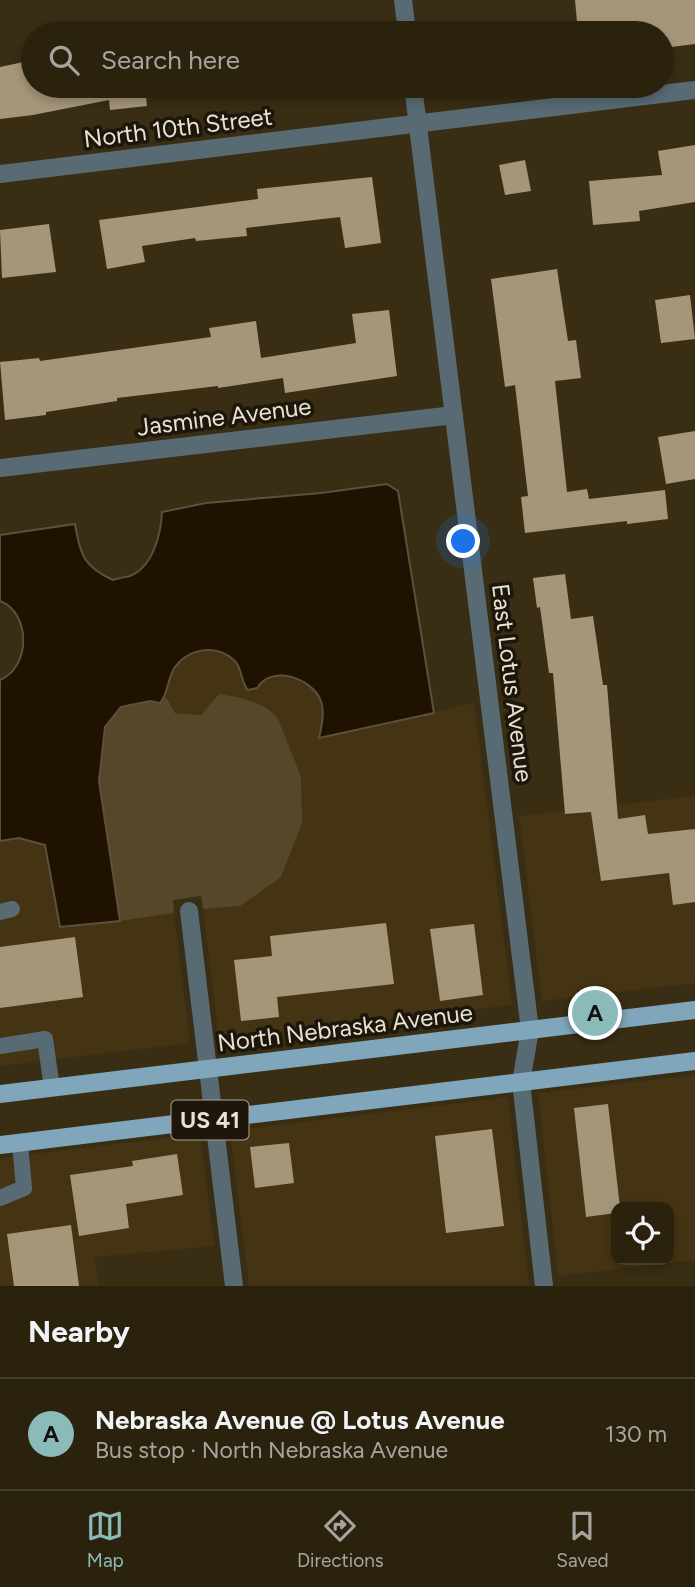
<!DOCTYPE html>
<html lang="en">
<head>
<meta charset="utf-8">
<style>
	body { margin:0; font-family:Figtree,sans-serif; background:#332a17; color:#f1f3f6 }
	.controls { position:absolute; right:21px; bottom:21px; display:grid; overflow:hidden; border-radius:14px; box-shadow:0 4px 10px #0003 }
	.controls button { width:63px; height:63px; display:grid; place-items:center; padding:0; border:0; border-bottom:2px solid #473f2e; background:#2b220e; color:#f1f3f6; font:35px sans-serif }
	.you { position:absolute; left:464px; top:542px; width:24px; height:24px; margin:-18px; border:5px solid #fff; border-radius:50%; background:#1a73e8; box-shadow:0 0 0 10px #1a73e833 }
	.badge { display:grid; place-items:center; width:46px; height:46px; border-radius:50%; background:#8bbbb9; color:#111; font-size:23px; font-weight:700 }
	.pin { position:absolute; translate:-50% -50%; border:4px solid #fff; box-shadow:0 2px 7px #0006 }
	.list { margin:0; padding:0; list-style:none }
	h2 { display:flex; justify-content:space-between; align-items:center; height:91px; margin:0; padding:0 28px; font-size:30px }
	h2 small { font-size:23px; font-weight:400; color:#a6a49e }
	.list li { display:grid; grid-template-columns:46px 1fr auto; gap:21px; align-items:center; box-sizing:border-box; height:112px; padding:0 28px; border-top:2px solid #473f2e }
	.list b { display:block; font-size:26px; white-space:nowrap }
	.list p { margin:0; font-size:23px; white-space:nowrap; color:#a6a49e }
	.list em { font-size:23px; font-style:normal; color:#a6a49e }
	.icon { flex:none; width:38px; height:38px; fill:none; stroke:currentColor; stroke-width:2; stroke-linecap:round; stroke-linejoin:round }
	.map { position:relative; flex:none; width:695px; height:1286px; overflow:hidden }
	.search { position:absolute; background:#2b220e; box-shadow:0 4px 10px #0003; left:21px; right:21px; top:21px; height:77px; display:flex; align-items:center; gap:18px; box-sizing:border-box; padding:0 24px; border-radius:38px; color:#a6a49e; font-size:26px }
	.sheet { height:203px; background:#2b220e }
	nav { display:flex; justify-content:space-around; align-items:center; box-sizing:border-box; height:98px; border-top:2px solid #473f2e; background:#2b220e; font-size:19px; color:#a6a49e }
	nav a { display:grid; justify-items:center; gap:4px }
	nav .on { color:#8bbbb9 }
	.map>svg:first-child { display:block }
	.built { fill:#443413; fill-rule:evenodd }
	.green { fill:#56472b }
	.water { fill:#1f1200; stroke:#5c503f; stroke-width:2 }
	.building { fill:#a5967a }
	.lines { fill:none; stroke-linecap:round; stroke-linejoin:round }
	.lane { stroke:#586b74; stroke-width:16 }
	.street { stroke:#586b74; stroke-width:18 }
	.primary { stroke:#7fa6ba; stroke-width:18 }
	.labels { text-anchor:middle; stroke-width:7; stroke-linejoin:round; paint-order:stroke }
	.shield { fill:#1c160b; stroke:#aca496; stroke-width:2 }
	.shield-label { font-size:23px; font-weight:bold; fill:#e9e1d2 }
	.street-label { font-size:24px; fill:#e9e1d2; stroke:#1c160b }
</style>
</head>
<body>
<div class="map">
<svg width="695" height="1286" viewBox="0 0 695 1286">
	<rect width="100%" height="100%" fill="#392d13"/>
	<g class="built">
		<polygon points="200,649 218,652 232,659 242,674 244,685 261,683 272,675 292,677 304,681 319,696 323,719 319,737 474,703 512,1005 219,1039 203,909 240,906 301,777 278,718 272,710 201,715 175,713 166,697 168,683 174,668 185,657"/>
		<polygon points="695,796 695,983 542,1001 519,816"/>
		<polygon points="19,838 45,845 60,927 174,913 190,1043 0,1066 0,841"/>
		<path d="M695,1075V1260L558,1276L538,1093ZM616,1207H669V1260H616Z"/>
		<polygon points="508,1097 529,1286 249,1286 230,1131"/>
		<polygon points="200,1134 214,1246 95,1257 98,1286 0,1286 0,1158"/>
	</g>
	<path class="green" d="M219,694C239,697 265,702 278,718L301,777L302,823L281,877L240,906L203,909L201,896L173,900L174,913L120,921L99,781L106,727L121,706L150,701L160,703L166,697L175,713L201,715Z"/>
	<path class="water" d="M387,484L398,491L434,713L319,738C322,725 326,707 318,695C305,676 271,666 257,688L248,690C240,681 243,669 234,660C216,644 189,648 175,667C167,678 169,693 160,703L150,701L121,707L105,727L99,781L120,921L60,927L45,845L19,838L0,841V680C31,667 31,613 0,601V535L75,524C80,555 84,567 113,580C118,578 125,577 130,576C153,567 161,534 162,512L206,503L321,493Z"/>
	<g class="building">
		<polygon points="575,0 695,0 695,44 663,48 662,33 578,33"/>
		<polygon points="33,60 33,86 145,86 147,106 110,110 109,100 33,115 0,119 0,67"/>
		<polygon points="695,145 695,202 639,211 640,221 593,225 589,181 662,175 658,151"/>
		<polygon points="525,160 531,191 505,195 499,165"/>
		<polygon points="372,177 381,243 345,248 340,217 246,228 247,236 196,241 195,238 142,246 145,262 107,269 99,220 258,199 257,189"/>
		<polygon points="49,224 56,272 2,278 0,230"/>
		<polygon points="557,269 568,341 576,340 581,378 555,381 567,492 587,489 589,499 665,490 668,519 627,524 627,521 525,533 521,497 528,496 515,385 505,387 491,279"/>
		<polygon points="690,295 695,339 661,343 655,300"/>
		<polygon points="389,310 397,376 285,393 283,378 218,388 218,386 117,398 117,401 46,412 46,415 5,420 0,362 39,358 40,361 211,337 209,328 256,321 261,358 356,343 352,314"/>
		<polygon points="695,431 695,479 666,484 658,437"/>
		<polygon points="565,574 571,619 593,616 603,685 607,685 618,819 645,815 648,834 695,829 695,902 673,905 669,873 601,881 591,812 565,814 553,673 549,673 540,607 537,608 533,578"/>
		<polygon points="386,923 394,984 277,997 279,1017 241,1021 234,960 272,956 270,936"/>
		<polygon points="474,924 483,995 440,1001 430,929"/>
		<polygon points="75,937 83,997 0,1008 0,947"/>
		<polygon points="608,1104 620,1207 616,1207 616,1213 586,1217 574,1108"/>
		<polygon points="492,1129 504,1226 446,1233 435,1136"/>
		<polygon points="289,1143 294,1183 255,1188 250,1147"/>
		<polygon points="177,1154 183,1195 126,1204 129,1228 79,1236 70,1175 133,1166 132,1161"/>
		<polygon points="71,1225 79,1286 14,1286 7,1234"/>
	</g>
	<g class="lines">
		<g class="lane">
			<polyline points="0,912 12,909"/>
			<polyline points="0,1046 45,1039 52,1088"/>
			<polyline points="0,1198 24,1188 20,1143"/>
		</g>
		<g class="street">
			<polyline points="403,0 407,33"/>
			<polyline points="413,86 530,1030 521,1082 544,1286"/>
			<polyline points="0,174 695,90"/>
			<polyline points="0,468 454,415"/>
			<polyline points="189,911 234,1286"/>
		</g>
		<g class="primary">
			<polyline points="0,1094 695,1010"/>
			<polyline points="0,1145 695,1061"/>
		</g>
	</g>
	<g class="labels">
		<rect class="shield" x="171.5" y="1100.5" width="77" height="39" rx="5"/>
		<g class="shield-label">
			<text x="210" y="1128">US 41</text>
		</g>
		<g class="street-label">
			<text transform="translate(178 128) rotate(-7)" y="8">North 10th Street</text>
			<text transform="translate(224 417) rotate(-7)" y="8">Jasmine Avenue</text>
			<text transform="translate(512 683) rotate(83)" y="8">East Lotus Avenue</text>
			<text transform="translate(345 1028) rotate(-7)" y="8">North Nebraska Avenue</text>
		</g>
	</g>
</svg>
<div class="controls">
<button><svg class="icon" aria-label="locate" viewBox="0 0 24 24"><circle cx="12" cy="12" r="6"/><path d="M12 2v4M12 18v4M2 12h4M18 12h4"/></svg></button>
</div>
<div class="you"></div>
<div class="pin badge" style="left:595px;top:1013px">A</div>
<div class="search"><svg class="icon" aria-label="search" viewBox="0 0 24 24"><circle cx="10" cy="10" r="6"/><path d="M15 15l6 6"/></svg>Search here</div>
</div>
<section class="sheet">
<h2>Nearby<small></small></h2>
<ul class="list">
<li><span class="badge">A</span><div><b>Nebraska Avenue @ Lotus Avenue</b><p>Bus stop · North Nebraska Avenue</p></div><em>130 m</em></li>
</ul>
</section>
<nav>
<a class="on"><svg class="icon" aria-label="map" viewBox="0 0 24 24"><path d="M3 6l6-2 6 2 6-2v14l-6 2-6-2-6 2zM9 4v14M15 6v14"/></svg>Map</a>
<a><svg class="icon" aria-label="directions" viewBox="0 0 24 24"><path d="M12 3l9 9-9 9-9-9zM9 14v-3h6M13 9l2 2-2 2"/></svg>Directions</a>
<a><svg class="icon" aria-label="saved" viewBox="0 0 24 24"><path d="M7 4h10v16l-5-4-5 4z"/></svg>Saved</a>
</nav>
</body>
</html>
